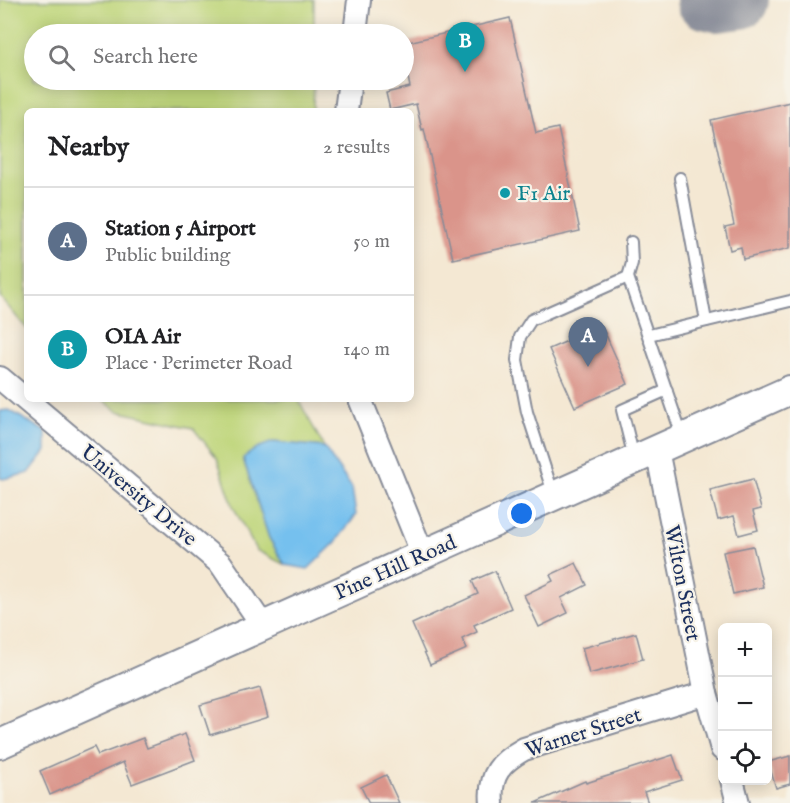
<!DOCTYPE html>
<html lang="en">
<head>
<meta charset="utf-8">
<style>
	body { margin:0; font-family:"IM FELL English",serif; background:#f6f6f6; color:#202124 }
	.controls { position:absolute; right:18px; bottom:18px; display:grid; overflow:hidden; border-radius:9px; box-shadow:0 3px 15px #0003 }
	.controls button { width:54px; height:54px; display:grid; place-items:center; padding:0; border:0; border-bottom:2px solid #e0e0e0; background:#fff; color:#202124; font:30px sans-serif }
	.you { position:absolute; left:522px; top:514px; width:21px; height:21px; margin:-15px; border:4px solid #fff; border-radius:50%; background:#1a73e8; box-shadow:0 0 0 9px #1a73e833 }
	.badge { display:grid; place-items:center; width:39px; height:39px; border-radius:50%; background:#1a73e8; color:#fff; font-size:20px; font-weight:700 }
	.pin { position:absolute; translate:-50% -50px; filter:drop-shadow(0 2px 3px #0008) }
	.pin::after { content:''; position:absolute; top:32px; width:21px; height:18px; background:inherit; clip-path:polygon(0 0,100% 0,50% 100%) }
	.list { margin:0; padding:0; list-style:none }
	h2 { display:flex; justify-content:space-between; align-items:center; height:78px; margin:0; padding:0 24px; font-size:26px }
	h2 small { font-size:20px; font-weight:400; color:#757577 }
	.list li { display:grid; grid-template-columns:39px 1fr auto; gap:18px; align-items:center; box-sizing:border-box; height:108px; padding:0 24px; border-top:2px solid #e0e0e0 }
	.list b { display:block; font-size:22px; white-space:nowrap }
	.list p { margin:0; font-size:20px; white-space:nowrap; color:#757577 }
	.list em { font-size:20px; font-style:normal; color:#757577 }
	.icon { flex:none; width:33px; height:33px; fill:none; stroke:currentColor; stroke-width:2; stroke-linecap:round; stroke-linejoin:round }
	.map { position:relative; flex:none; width:790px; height:803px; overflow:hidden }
	.search { position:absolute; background:#fff; box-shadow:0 3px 15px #0003; left:24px; top:24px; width:390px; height:66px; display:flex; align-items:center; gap:15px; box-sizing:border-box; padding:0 21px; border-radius:33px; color:#757577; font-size:22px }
	.panel { position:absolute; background:#fff; box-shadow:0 3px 15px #0003; left:24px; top:108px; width:390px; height:294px; border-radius:9px }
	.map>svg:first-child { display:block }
	.green { fill:#bfd67b; stroke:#6d826c; stroke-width:1.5 }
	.water { fill:#74c0ee; stroke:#4878a6; stroke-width:1.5 }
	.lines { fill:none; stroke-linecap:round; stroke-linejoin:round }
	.taxiway { stroke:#888c98; stroke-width:58 }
	.building { fill:#da948a }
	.service-casing { stroke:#888c98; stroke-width:14 }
	.minor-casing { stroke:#888c98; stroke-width:26 }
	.tertiary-casing { stroke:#888c98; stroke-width:32 }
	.service { stroke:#fff; stroke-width:10 }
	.minor { stroke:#fff; stroke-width:22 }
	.tertiary { stroke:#fff; stroke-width:28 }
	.culture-dot { fill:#0f9aa8; stroke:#f7f3e8; stroke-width:2 }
	.labels { text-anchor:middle; stroke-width:4.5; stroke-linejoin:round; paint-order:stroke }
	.culture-label { font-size:21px; fill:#0d838f; stroke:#f7f3e8; text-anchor:start }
	.street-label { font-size:21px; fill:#1b2f5e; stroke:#f7f3e8 }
</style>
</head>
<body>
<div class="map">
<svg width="790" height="803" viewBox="0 0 790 803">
	<rect width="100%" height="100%" fill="#f7f3e8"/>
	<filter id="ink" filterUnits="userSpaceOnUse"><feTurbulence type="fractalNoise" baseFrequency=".0167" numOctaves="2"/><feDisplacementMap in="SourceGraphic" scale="12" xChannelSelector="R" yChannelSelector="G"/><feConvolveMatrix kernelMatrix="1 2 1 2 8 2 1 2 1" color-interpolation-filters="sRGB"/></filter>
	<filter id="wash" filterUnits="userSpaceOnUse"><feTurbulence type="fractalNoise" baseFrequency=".008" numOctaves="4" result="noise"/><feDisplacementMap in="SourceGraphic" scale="24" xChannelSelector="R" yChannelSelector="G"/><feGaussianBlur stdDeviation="1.35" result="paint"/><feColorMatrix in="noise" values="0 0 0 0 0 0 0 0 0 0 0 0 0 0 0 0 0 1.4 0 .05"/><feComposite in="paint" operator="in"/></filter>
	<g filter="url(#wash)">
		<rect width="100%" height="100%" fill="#f4e8d3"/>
		<g class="green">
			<polygon points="0,0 314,0 314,34 34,34 34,80 314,80 313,111 27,111 27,329 0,297"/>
			<polygon points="102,399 298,399 324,447 273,442 243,459 269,538 285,565 256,550 233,506 217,458 193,428 117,411"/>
		</g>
		<g class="water">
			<polygon points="9,410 46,432 46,451 29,473 3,479 0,478 0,411"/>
			<polygon points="273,442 324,447 352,488 356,515 335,543 308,569 285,565 269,538 243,458 257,448"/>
		</g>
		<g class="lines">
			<polyline class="taxiway" points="705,0 717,3 740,0"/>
		</g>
		<g id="blocks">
			<g class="building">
				<polygon points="510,18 536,133 558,128 580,231 453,259 424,129 422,130 416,104 390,110 386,93 410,87 404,57 404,43"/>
				<polygon points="790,102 790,248 743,259 741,247 730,250 725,227 734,225 711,120"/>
				<polygon points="602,326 628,384 575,407 549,349"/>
				<polygon points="753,479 761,509 753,511 758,530 739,535 734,516 718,520 710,490"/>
				<polygon points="753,546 763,587 733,594 723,552"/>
				<polygon points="576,563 587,585 561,598 568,613 539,627 524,595 553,581 550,575"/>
				<polygon points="495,571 511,608 474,625 477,632 462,639 467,649 430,665 412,624 478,594 472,581"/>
				<polygon points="636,633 643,659 589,674 582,648"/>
				<polygon points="260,688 268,717 210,735 200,705"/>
				<polygon points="185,734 195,760 132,784 123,762 50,795 40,771 94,747 98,755 143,738 147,748"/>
				<polygon points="673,755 682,780 644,792 648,803 535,803 585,781 586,783"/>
				<polygon points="790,756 790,784 776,788 768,762"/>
				<polygon points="386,775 399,803 369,803 361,787"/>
			</g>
		</g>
	</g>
	<g filter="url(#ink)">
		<use href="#blocks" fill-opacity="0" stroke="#888c98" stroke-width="1.5"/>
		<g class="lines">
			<g class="service-casing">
				<g id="service">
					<polyline points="680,178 706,321"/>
					<polyline points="628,277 632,263 631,242"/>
					<polyline points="649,335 790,301"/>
					<polyline points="634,458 622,410 667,390"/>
					<polyline points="554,496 527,412 517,360 520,337 531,320 628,277 682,436"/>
				</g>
			</g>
			<g class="minor-casing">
				<g id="minor">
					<polyline points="355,34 359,0"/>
					<polyline points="346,111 350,80"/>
					<polyline points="0,378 221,564 263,626"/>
					<polyline points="360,399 423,555"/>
					<polyline points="657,450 706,693 722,749"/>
					<polyline points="732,780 738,803"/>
					<path d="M492,803C489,774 501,762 524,749L706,693"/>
				</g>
			</g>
			<g class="tertiary-casing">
				<polyline id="tertiary" points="0,744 790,390"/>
			</g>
			<use href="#service" class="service"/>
			<use href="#minor" class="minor"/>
			<use href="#tertiary" class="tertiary"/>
		</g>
	</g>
	<circle class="culture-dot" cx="505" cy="193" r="6"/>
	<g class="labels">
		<g class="culture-label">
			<text x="517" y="200">F1 Air</text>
		</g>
		<g class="street-label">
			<text transform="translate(139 495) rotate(40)" y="7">University Drive</text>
			<text transform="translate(395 567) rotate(-24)" y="7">Pine Hill Road</text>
			<text transform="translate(683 583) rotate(79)" y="7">Wilton Street</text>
			<text transform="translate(583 732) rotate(-18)" y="7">Warner Street</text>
		</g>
	</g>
</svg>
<div class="controls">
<button>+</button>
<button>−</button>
<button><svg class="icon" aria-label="locate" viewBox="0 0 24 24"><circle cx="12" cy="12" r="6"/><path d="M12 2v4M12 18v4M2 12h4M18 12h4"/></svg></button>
</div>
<div class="you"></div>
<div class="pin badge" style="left:588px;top:367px;background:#5c6f8a">A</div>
<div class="pin badge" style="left:465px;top:72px;background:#0f9aa8">B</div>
<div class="search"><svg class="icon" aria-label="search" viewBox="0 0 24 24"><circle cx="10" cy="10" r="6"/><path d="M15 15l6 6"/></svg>Search here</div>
<section class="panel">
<h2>Nearby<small>2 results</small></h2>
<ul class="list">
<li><span class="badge" style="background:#5c6f8a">A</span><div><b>Station 5 Airport</b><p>Public building</p></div><em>50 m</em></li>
<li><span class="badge" style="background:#0f9aa8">B</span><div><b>OIA Air</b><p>Place · Perimeter Road</p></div><em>140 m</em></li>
</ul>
</section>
</div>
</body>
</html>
